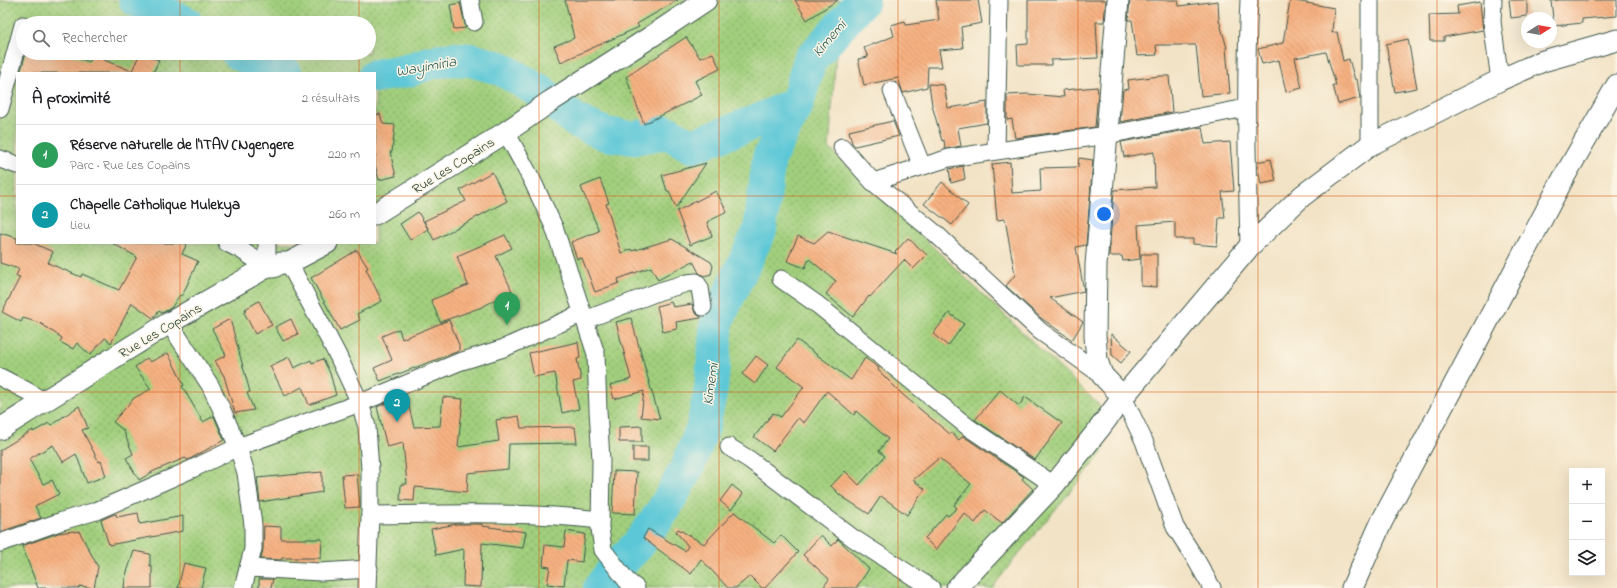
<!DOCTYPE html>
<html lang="fr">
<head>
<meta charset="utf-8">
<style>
	body { margin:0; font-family:"Indie Flower",sans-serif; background:#f6f6f6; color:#202124 }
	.controls { position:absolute; right:12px; bottom:12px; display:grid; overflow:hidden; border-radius:0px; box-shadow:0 4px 16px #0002 }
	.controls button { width:36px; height:36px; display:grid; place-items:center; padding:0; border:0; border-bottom:1px solid #e0e0e0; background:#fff; color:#202124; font:20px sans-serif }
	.compass { position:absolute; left:1521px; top:12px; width:36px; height:36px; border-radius:50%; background:#fff; box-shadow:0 4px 16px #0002; rotate:79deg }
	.you { position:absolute; left:1104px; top:214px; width:14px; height:14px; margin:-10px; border:3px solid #fff; border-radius:50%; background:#1a73e8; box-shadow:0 0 0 6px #1a73e833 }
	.badge { display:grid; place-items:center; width:26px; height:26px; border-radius:50%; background:#b5179e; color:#fff; font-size:13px; font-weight:700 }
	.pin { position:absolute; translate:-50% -33px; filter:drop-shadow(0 1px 2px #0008) }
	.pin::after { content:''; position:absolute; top:21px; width:14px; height:12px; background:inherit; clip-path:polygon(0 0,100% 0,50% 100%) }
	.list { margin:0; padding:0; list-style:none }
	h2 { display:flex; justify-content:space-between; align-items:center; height:52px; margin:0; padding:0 16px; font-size:17px }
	h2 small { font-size:13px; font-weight:400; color:#757577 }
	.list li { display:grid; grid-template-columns:26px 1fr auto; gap:12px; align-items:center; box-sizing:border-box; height:60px; padding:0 16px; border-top:1px solid #e0e0e0 }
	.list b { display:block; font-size:15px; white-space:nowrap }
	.list p { margin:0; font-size:13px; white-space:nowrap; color:#757577 }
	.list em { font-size:13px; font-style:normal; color:#757577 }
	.icon { flex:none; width:22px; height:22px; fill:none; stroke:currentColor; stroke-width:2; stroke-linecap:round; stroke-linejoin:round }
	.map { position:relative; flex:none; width:1617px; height:588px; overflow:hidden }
	.search { position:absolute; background:#fff; box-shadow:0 4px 16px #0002; left:16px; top:16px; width:360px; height:44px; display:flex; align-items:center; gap:10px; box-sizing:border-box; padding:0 14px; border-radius:22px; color:#757577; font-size:15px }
	.panel { position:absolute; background:#fff; box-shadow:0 4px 16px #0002; left:16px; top:72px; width:360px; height:172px; border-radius:0px }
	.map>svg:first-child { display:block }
	.green { fill:url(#green-dots); stroke:#608658; fill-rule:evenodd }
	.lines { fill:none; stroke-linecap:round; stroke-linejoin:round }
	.river { stroke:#5cc7d7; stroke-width:34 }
	.building { fill:url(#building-back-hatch) }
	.minor-casing { stroke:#3f564a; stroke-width:19 }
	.tertiary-casing { stroke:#3f564a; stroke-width:23 }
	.minor { stroke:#fff; stroke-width:17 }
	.tertiary { stroke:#fff; stroke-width:21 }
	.grid { fill:none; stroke:#de580e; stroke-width:1; stroke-opacity:0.55 }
	.labels { text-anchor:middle; stroke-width:3; stroke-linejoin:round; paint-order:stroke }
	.street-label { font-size:14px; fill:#1f3d34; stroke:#fcf5e5 }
	.water-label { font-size:15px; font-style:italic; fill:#2e605d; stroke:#fcf5e5 }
</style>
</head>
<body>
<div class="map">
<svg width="1617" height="588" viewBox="0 0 1617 588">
	<defs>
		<pattern id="green-dots" width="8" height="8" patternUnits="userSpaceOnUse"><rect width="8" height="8" fill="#a1cf7d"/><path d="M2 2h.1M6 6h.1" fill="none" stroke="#83a967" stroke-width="1.8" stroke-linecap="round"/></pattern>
		<pattern id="building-back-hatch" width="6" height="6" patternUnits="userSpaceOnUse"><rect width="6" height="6" fill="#f6b181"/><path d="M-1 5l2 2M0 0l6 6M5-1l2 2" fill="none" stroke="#d29970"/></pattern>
	</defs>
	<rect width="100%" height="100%" fill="#fcf5e5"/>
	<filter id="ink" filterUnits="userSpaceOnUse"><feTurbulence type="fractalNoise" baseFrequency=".025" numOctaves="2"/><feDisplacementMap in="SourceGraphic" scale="8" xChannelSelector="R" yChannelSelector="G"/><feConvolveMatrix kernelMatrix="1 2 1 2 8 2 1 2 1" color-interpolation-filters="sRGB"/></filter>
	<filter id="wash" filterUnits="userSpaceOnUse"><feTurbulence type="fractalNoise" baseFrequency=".012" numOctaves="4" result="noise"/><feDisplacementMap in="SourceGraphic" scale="16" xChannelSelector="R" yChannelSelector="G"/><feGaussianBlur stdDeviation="0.9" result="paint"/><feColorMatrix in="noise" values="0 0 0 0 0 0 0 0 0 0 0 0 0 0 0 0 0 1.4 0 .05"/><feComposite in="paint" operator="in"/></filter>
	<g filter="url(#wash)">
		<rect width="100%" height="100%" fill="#f2e3c6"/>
		<path class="green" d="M0,0H840L829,148L1101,407L1102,453L1016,557L992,588H0ZM23,23H369V53H23ZM17,73H375V243H17Z"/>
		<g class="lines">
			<g class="river">
				<polyline points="136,0 186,23"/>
				<polyline points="238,53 277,72 285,73"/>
				<polyline points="375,76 409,70 429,63 452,59 471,60 500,68 541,92 576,121 606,134 633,138 667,132 692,146 758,121 797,103"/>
				<polyline points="600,588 613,570 637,546 662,512 687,468 703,427 711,389 717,320 760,230 769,158 797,103 810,60 863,0"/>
			</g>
		</g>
		<g id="blocks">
			<g class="building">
				<polygon points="565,0 678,0 637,24 639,27 561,62 554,46 574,38"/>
				<polygon points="795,0 838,0 807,20"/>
				<polygon points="936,0 978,0 982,23 961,27 963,48 939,50 942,67 928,67 927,87 903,93 898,78 864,85 858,59 868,57 864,48 894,36 891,25 905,21 906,25 939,20"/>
				<polygon points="1028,0 1106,0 1104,22 1096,22 1098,58 1051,60 1051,65 1018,65 1017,45 1028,44"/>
				<polygon points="1130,0 1178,0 1179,6 1218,1 1219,20 1227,48 1226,48 1230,93 1201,96 1196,45 1156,45 1157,55 1137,56 1132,20 1128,20"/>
				<polygon points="1290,0 1334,8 1332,33 1337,32 1343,61 1349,59 1355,80 1357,79 1360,98 1338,104 1333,85 1336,85 1326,52 1295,58 1302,88 1286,92 1279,60 1262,64 1258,49 1283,43"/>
				<polygon points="1509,0 1527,0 1527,16 1511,18"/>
				<polygon points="1560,0 1617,0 1617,16 1582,19 1582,23 1554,26 1551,1"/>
				<polygon points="1480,2 1483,30 1444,37 1444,41 1430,41 1429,15 1458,14 1457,6"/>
				<polygon points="460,3 466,28 454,29 450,5"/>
				<polygon points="686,37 700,58 713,53 720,69 695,81 702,95 644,124 626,77"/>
				<polygon points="1408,39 1417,88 1395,92 1386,44"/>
				<polygon points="26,53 66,53 89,62 92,53 107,53 104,60 132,71 140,53 159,60 153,73 20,73"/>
				<polygon points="1160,76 1169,76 1172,112 1120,122 1123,90 1129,89 1128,80"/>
				<polygon points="929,84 944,85 948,108 987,102 987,123 958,128 961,146 945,149 944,140 942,141 932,105"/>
				<polygon points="1097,87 1098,92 1095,127 1015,138 1012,119 1007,120 1007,95 1027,94 1064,97 1063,90"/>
				<polygon points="380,114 383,124 395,125 392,152 390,152 396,176 379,180 375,165 375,115"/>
				<polygon points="893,121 899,136 855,146 852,143 849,131"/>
				<polygon points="1202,127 1205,144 1230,142 1234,191 1222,192 1225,218 1219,218 1217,246 1193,244 1193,239 1175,239 1175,222 1138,225 1140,259 1123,261 1122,256 1109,256 1114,190 1155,187 1154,152 1124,157 1121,142"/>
				<polygon points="1079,158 1093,160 1086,245 1076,247 1084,291 1050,298 1083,322 1072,340 1041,318 1006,286 1015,275 1005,219 997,220 992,164 1010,162 1012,193 1041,191 1040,168 1078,167"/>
				<polygon points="1271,159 1276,181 1261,184 1257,162"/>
				<polygon points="706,163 676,208 669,191 667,191 662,175"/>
				<polygon points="963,166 965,179 951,183 949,169"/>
				<polygon points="492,172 507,201 434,240 424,221 466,201 460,190"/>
				<polygon points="600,179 609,203 606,204 621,253 631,249 632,251 672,239 711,262 713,266 711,274 704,276 699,273 693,261 658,280 651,267 618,279 619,283 595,292 582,258 577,259 571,242 599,231 581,187"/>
				<polygon points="942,182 968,205 952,225 924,204"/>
				<polygon points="716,191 727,212 707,222 712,236 690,245 677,211"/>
				<polygon points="418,212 428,229 410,240 400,224"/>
				<polygon points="828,231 897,254 895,252 908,238 927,255 913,269 904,260 870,297 869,296 853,317 826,294 836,281 809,259 805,268 787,261 798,236 814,243"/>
				<polygon points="0,233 17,238 17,243 33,243 53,252 48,263 81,277 82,274 119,290 137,257 112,243 187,243 182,254 198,261 182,296 180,295 171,308 162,313 159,311 153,318 132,303 111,343 105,338 90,355 77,343 73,349 60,342 62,338 40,323 23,318 21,322 2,312 20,277 16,276 19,269 0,263"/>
				<polygon points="505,235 512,248 496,256 512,291 482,307 440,322 431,300 468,285 457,256"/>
				<polygon points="357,250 368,268 366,269 382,301 357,314 360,320 340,330 311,278"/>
				<polygon points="1141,254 1157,254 1157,287 1141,286"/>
				<polygon points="259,301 272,325 255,334 244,312 246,311 245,309"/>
				<polygon points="671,302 673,307 692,304 695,313 701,317 701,318 676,322 677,329 663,332 657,306"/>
				<polygon points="949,313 964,324 948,346 933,334"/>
				<polygon points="631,318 651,389 660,419 641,417 644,391 614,399 610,385 631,379 616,322"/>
				<polygon points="230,319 250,392 247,393 254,410 235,413 224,376 215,361 226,355 212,329"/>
				<polygon points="291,319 298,334 283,341 275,327"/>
				<polygon points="449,320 459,345 459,351 380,381 374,368 392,360 382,336 399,329 402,339"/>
				<polygon points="1111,334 1131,351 1121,363 1112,355"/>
				<polygon points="797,340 851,380 865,358 879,368 878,370 903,395 950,434 951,433 959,440 963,436 1024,477 1022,479 1033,489 1002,523 985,510 975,523 964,513 936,550 925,538 946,514 948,516 957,508 954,505 971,484 939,458 913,480 925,489 907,515 881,496 869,514 841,496 831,486 845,471 859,485 885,456 879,451 888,439 856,411 854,415 827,391 804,423 798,418 773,451 754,437 773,413 781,417 804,387 777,367"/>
				<polygon points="578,342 580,358 577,359 581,380 573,382 579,409 562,413 555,373 534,377 529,353"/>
				<polygon points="168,353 184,385 182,386 203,422 214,416 224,440 188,460 185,458 154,471 139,480 126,458 133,454 123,430 113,422 134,398 151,389 135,367 147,358 150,362"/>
				<polygon points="756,356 768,365 755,384 742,374"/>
				<polygon points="289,357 294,368 311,360 312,363 323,359 330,373 336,395 309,405 302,387 285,396 270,366"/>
				<polygon points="1000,390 1019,406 1025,397 1062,423 1035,460 975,420"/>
				<polygon points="406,395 414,427 440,426 443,397 463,399 458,447 499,441 496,420 519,416 521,428 575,427 577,443 509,444 508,469 468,473 467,492 415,487 414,501 400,500 401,484 407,484 403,443 387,447 377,407"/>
				<polygon points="79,406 88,428 82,430 99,462 101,461 106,476 87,483 76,454 63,462 53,445 29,459 43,484 52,480 59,494 35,506 41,518 0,532 0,450 33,430 33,432 49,423 51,425"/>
				<polygon points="642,426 642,442 619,442 619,427"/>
				<rect x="633" y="447" width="15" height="14"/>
				<polygon points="614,471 637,472 635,514 612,513"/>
				<polygon points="322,472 322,492 260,502 257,478"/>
				<polygon points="357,474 360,507 345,508 342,475"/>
				<polygon points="732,485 743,494 731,510 720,501"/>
				<polygon points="734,512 774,543 781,535 798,552 765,588 762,588 750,576 736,588 728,588 701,559 691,574 643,538 648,529 685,551 688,546 676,532 678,529 704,544"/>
				<polygon points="138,513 140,524 183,516 183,531 109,545 101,520 112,515 116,514 117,517"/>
				<polygon points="456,524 482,524 482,526 526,532 523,548 482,543 481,587 463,586 464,549 436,555 431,529"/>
				<polygon points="264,526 281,527 281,539 322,539 321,558 282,558 281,560 261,559 263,549"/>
				<polygon points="74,531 74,532 79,531 98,567 94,588 79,586 79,588 38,588 22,546 58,533"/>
				<polygon points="566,531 585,534 582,562 567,560 564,586 547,584 550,567 543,566 545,545 564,547"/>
				<polygon points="821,535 832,546 838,539 869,569 856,588 823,588 829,579 803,555"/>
				<polygon points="134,551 150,554 150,566 152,566 152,588 124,588 125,578"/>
				<polygon points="184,563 206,568 201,588 178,588"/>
				<polygon points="259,579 273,579 271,588 259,588"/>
			</g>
		</g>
	</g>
	<g filter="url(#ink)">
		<use href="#blocks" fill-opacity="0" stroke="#3f564a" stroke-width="1"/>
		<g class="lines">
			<g class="minor-casing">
				<g id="minor">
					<polyline points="470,0 474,22"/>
					<path d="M1249,0C1245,82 1247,164 1249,247"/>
					<polyline points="1493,0 1492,22 1500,80"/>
					<polyline points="892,91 922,166"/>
					<polyline points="0,109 23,25"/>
					<polyline points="506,132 532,180 554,227 596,354 598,410 601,460 600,528 603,550 627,581 636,588"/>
					<polyline points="1370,145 1370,0"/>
					<polyline points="842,147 873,182 935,233 1040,331 1102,375"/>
					<polyline points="996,150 999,0"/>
					<polyline points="0,159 17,165"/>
					<polyline points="873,182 949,158 1107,135 1246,108"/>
					<polyline points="227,243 241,250 267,267"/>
					<polyline points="267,243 267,267"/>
					<polyline points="289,263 338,356 360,403 367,427 370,470 370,515 367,588"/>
					<polyline points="781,279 818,305 968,427 1054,485"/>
					<polyline points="585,320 660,291 687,283 696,282 700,288 703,307"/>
					<polyline points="169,323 210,385 222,410 238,447 246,473 253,525 253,549 243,588"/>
					<polyline points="0,377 27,391 44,402"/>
					<polyline points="1123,397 1144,441 1175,527 1195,558 1212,588"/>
					<polyline points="729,447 750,460 853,538 931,588"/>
					<path d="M370,515C447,514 524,511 600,520"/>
					<polyline points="0,543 62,521 96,511 192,469 238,447 360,403 459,362 504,348 583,313"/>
					<polyline points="248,568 320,572 369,569"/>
				</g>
			</g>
			<g class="tertiary-casing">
				<g id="tertiary">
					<polyline points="1118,0 1096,265 1095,336 1097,360 1102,375 1123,397"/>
					<polyline points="375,214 506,132 551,101 649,38 706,0"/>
					<polyline points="0,429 169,323 267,267 273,267 281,263 289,263 327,243"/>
					<polyline points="957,588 1054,485 1099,429 1123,397 1249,247 1302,196 1370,145 1500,80 1543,61 1617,40"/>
					<polyline points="1352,588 1382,521 1564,177 1617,85"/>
				</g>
			</g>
			<use href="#minor" class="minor"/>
			<use href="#tertiary" class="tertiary"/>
		</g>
	</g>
	<path class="grid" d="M180,0V23M359,0V23M539,0V588M719,0V588M898,0V588M1078,0V588M1258,0V588M1437,0V588M180,53V73M359,53V73M0,196H17M375,196H1617M180,243V588M359,243V588M0,392H1617"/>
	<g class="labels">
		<g class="street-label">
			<text transform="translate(453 165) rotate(-32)" y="5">Rue Les Copains</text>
			<text transform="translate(160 330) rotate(-31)" y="5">Rue Les Copains</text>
		</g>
		<g class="water-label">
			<text transform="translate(829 38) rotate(-49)" y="5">Kimemi</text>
			<text transform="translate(426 66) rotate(-10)" y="5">Wayimiria</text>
			<text transform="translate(710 384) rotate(-82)" y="5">Kimemi</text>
		</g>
	</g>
</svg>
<div class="controls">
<button>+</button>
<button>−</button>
<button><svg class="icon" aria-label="layers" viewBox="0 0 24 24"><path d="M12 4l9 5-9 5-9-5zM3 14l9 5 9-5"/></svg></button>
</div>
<svg class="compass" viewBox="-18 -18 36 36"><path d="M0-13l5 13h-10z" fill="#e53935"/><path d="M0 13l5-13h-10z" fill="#757577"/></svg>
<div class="you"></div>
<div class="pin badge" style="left:507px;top:325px;background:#2e9e5b">1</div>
<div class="pin badge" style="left:397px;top:422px;background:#0f9aa8">2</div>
<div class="search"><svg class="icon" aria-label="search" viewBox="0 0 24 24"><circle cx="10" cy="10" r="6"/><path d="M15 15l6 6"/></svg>Rechercher</div>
<section class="panel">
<h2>À proximité<small>2 résultats</small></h2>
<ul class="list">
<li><span class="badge" style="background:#2e9e5b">1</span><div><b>Réserve naturelle de l'ITAV (Ngengere</b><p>Parc · Rue Les Copains</p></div><em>220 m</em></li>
<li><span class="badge" style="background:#0f9aa8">2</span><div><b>Chapelle Catholique Mulekya</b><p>Lieu</p></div><em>260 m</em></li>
</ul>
</section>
</div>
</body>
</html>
